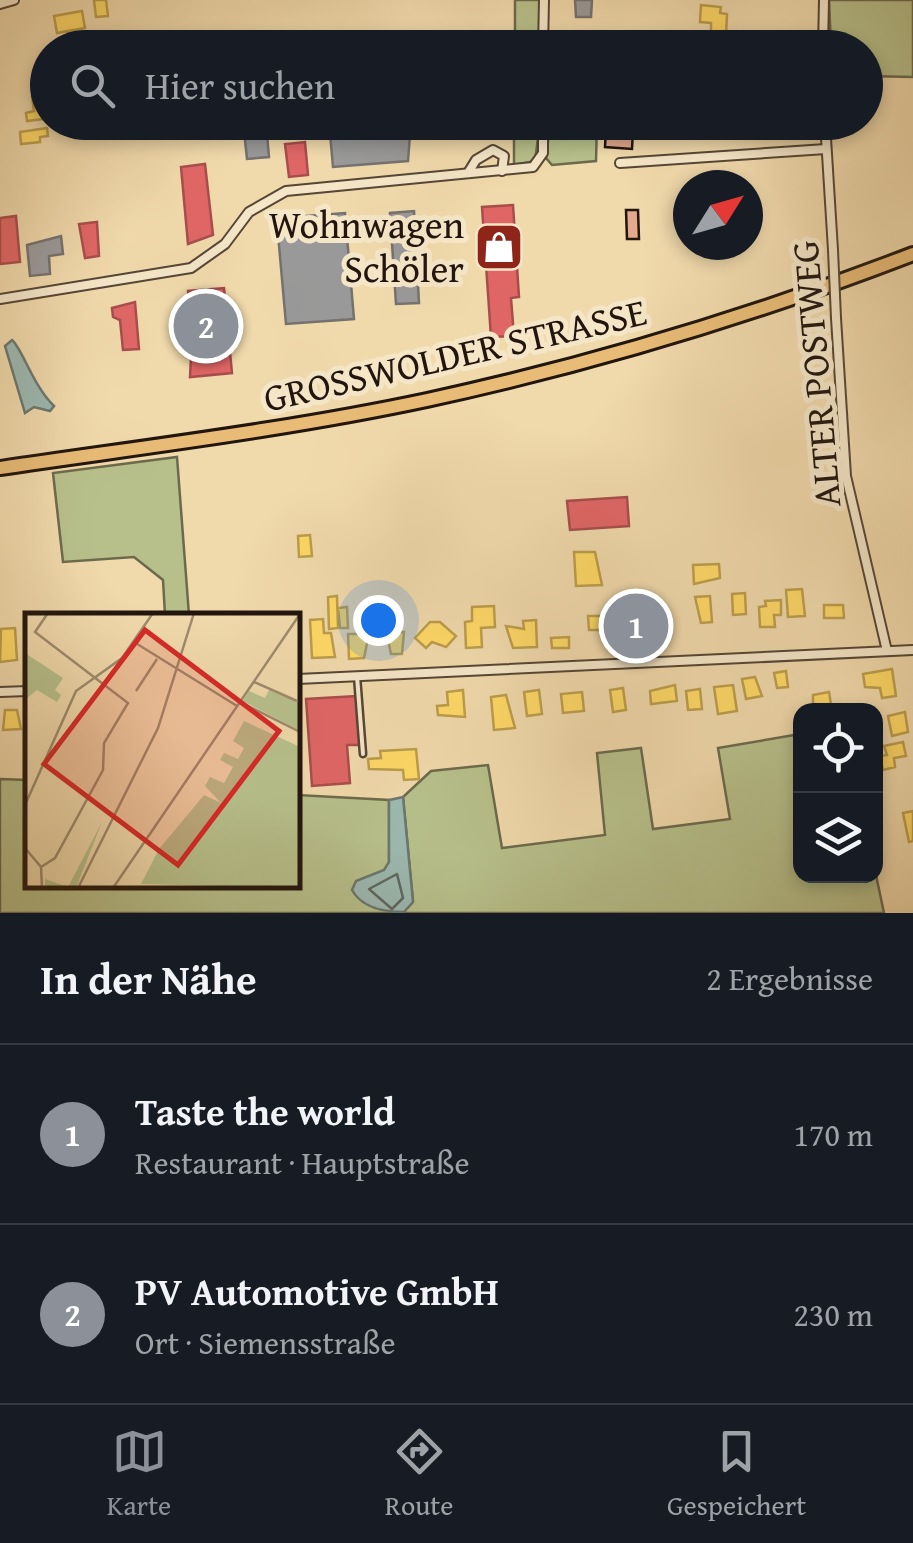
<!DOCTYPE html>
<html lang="de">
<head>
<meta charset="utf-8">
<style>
	body { margin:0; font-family:"Gentium Book Plus",serif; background:#20242c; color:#f1f3f6 }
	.controls { position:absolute; right:30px; bottom:30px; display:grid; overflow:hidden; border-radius:20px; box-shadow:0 5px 15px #0003 }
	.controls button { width:90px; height:90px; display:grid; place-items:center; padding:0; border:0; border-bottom:2px solid #363941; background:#171b24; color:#f1f3f6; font:50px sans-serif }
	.compass { position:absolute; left:673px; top:170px; width:90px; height:90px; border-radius:50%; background:#171b24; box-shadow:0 5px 15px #0003; rotate:53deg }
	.you { position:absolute; left:378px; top:620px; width:35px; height:35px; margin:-25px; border:8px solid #fff; border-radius:50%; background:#1a73e8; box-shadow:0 0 0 15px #1a73e833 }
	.badge { display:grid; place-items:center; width:65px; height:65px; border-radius:50%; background:#8c9099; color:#fff; font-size:32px; font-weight:700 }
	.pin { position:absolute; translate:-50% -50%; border:5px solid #fff; box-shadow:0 2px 10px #0006 }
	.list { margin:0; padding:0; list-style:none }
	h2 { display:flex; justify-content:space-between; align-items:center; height:130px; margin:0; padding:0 40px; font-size:42px }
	h2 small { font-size:32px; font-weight:400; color:#9ea1a6 }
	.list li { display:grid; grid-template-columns:65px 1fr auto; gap:30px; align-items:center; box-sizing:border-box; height:180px; padding:0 40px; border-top:2px solid #363941 }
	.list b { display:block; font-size:38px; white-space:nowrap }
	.list p { margin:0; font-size:32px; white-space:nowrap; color:#9ea1a6 }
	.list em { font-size:32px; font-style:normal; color:#9ea1a6 }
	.icon { flex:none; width:55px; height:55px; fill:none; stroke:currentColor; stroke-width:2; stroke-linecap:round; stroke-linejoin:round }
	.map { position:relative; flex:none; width:913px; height:913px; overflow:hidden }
	.search { position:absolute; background:#171b24; box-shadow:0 5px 15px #0003; left:30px; right:30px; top:30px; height:110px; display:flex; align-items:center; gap:25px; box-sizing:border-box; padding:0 35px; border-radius:55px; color:#9ea1a6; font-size:38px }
	.sheet { height:490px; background:#171b24 }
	nav { display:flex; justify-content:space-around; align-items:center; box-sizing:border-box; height:140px; border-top:2px solid #363941; background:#171b24; font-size:28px; color:#9ea1a6 }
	nav a { display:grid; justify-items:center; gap:5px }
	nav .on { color:#8c9099 }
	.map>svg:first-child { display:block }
	.green { fill:#b7c08b; stroke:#6c6a4c; stroke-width:2.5 }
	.water { fill:#9cb9b1; stroke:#6b7770; stroke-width:2.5 }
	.homes { fill:#ffd966; stroke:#bc9e4c; stroke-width:2.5 }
	.shops { fill:#e06666; stroke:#a74e4c; stroke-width:2.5 }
	.industry { fill:#999; stroke:#75716f; stroke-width:2.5 }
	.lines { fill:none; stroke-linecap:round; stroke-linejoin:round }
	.shore { stroke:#5e6760; stroke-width:2.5 }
	.building { fill:#e3a88d; stroke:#21150e; stroke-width:2.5 }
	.service-casing { stroke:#554635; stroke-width:9 }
	.minor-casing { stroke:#554635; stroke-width:12 }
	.primary-casing { stroke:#21150e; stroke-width:18 }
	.service { stroke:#f5e6c8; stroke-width:4 }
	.minor { stroke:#f5e6c8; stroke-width:8 }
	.primary { stroke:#e8bc76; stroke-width:12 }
	.minor-bridge-casing { stroke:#554635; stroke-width:12; stroke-linecap:butt }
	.minor-bridge { stroke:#f5e6c8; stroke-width:8 }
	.labels { text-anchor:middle; stroke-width:10; stroke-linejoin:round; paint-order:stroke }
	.poi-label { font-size:38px; fill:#21150e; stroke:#f5e6c8; text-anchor:end }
	.street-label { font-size:38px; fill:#21150e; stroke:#f5e6c8 }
	.inset-road { fill:none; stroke:#9d8b6c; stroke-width:2.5 }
	.view { fill:#d62828; fill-opacity:0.15; stroke:#d62828; stroke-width:5 }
	.inset-edge { fill:none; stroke:#21150e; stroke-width:5 }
</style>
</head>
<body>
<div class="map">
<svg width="913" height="913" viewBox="0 0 913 913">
	<rect width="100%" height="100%" fill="#f0d9ab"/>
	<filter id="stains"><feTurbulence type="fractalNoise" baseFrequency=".002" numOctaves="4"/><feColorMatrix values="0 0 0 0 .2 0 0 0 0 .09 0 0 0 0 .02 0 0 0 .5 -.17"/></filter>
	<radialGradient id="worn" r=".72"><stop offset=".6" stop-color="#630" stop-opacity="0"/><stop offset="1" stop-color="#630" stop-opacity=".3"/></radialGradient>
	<g class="green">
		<polygon points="515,0 540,0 540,47 515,48"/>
		<polygon points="829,0 913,0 913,77 866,76 866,48 831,47"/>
		<polygon points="514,123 540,123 535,161 514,165"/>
		<polygon points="550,123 597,123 596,161 552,165 546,158"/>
		<polygon points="177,457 189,615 165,615 163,580 134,557 63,562 53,473"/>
		<polygon points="800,734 800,876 876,875 884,913 0,913 0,779 27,780 28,886 298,886 298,795 389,800 389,862 413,901 403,797 431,771 488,765 502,848 605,835 597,753 641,748 653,829 730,819 718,748"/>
	</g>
	<g class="water">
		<path d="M12,340C22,348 33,386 54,406L50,411L34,407L25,413L5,346Z"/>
		<path d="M403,797L413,902L404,912C386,912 362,908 352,890L356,881L384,870L389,862V800Z"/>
	</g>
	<g class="homes">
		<polygon points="94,0 106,0 108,16 96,17"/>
		<polygon points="701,5 721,7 720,13 727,14 726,35 711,35 711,23 700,22"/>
		<polygon points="82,11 85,28 57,33 54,16"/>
		<polygon points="42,96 44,119 27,121 26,113 34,111 32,97"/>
		<polygon points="47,128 48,136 40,137 40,142 21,144 20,132"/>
		<polygon points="310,535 312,556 299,557 298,536"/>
		<polygon points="574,552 595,552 602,585 576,586"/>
		<polygon points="719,564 720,578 694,584 693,565"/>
		<polygon points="802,589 805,616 788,617 786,590"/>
		<polygon points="745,593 746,614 733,615 732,594"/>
		<polygon points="337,596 338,628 329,629 328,597"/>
		<polygon points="710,596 712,622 701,623 695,597"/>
		<polygon points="781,600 781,615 774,615 775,627 760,627 759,607 766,606 765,601"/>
		<polygon points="649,605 664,605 658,608 658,614 664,614 664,632 653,632"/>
		<polygon points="824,605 843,605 844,618 824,618"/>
		<polygon points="494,606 495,627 481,628 482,647 466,648 465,622 472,621 472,607"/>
		<polygon points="347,607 348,628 340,628 338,608"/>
		<polygon points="381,608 393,608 393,632 404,632 402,654 391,654"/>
		<polygon points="588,616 610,616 610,630 589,630"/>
		<polygon points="323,619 324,633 331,633 335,657 312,658 310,620"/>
		<polygon points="536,620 537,647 513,648 506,626 524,629 523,621"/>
		<polygon points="430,622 440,622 456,636 446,647 432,642 426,648 415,638"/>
		<polygon points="15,628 17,660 0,662 1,629"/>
		<polygon points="348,634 369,634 364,658 349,659"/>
		<polygon points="569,637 569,648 552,648 551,638"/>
		<polygon points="892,669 896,696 882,698 880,688 865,687 863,674"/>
		<polygon points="786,671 788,687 777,688 774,673"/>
		<polygon points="755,677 762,696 746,699 742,679"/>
		<polygon points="675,685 677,701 651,704 650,691"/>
		<polygon points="733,685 737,711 718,714 714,687"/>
		<polygon points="623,688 626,710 613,712 610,690"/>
		<polygon points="700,689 702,709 688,710 686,691"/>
		<polygon points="463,690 465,717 438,715 437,706 448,705 447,692"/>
		<polygon points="539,690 542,714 527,716 524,692"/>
		<polygon points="582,692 584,711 563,713 561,694"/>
		<polygon points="829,692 832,711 813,711 813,695"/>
		<polygon points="506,695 515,728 494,730 491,697"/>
		<polygon points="5,710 17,710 21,729 3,730"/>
		<polygon points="905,712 908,732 892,736 888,716"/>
		<polygon points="903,742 906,756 894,758 895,767 883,770 880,756 887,755 884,746"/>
		<polygon points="416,749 419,779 404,780 403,770 369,769 368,759 381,758 380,751"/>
		<polygon points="913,811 913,841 909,842 903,813"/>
	</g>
	<g class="shops">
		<polygon points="305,142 308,175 289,177 285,144"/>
		<polygon points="205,164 213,235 188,244 181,167"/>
		<polygon points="513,205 519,297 511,298 514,336 491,337 482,207"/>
		<polygon points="16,216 20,262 0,264 0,218"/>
		<polygon points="97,222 99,256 85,258 79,224"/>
		<polygon points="224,288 232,373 190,377 192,337 186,338 184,315 190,314 188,291"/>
		<polygon points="135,302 139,349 123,350 120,320 113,317 112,308"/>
		<polygon points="627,497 629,526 570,530 567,501"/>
		<polygon points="641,611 642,628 626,628 625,612"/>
		<polygon points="356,696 360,745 347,745 350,783 312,786 306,699"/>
	</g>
	<g class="industry">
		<polygon points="575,0 592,0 591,17 576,17"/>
		<polygon points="243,122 266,122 269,157 247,159"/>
		<polygon points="329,122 411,122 408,161 333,167"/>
		<polygon points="456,122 496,123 496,135 456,130"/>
		<polygon points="414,211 419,303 396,304 390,213"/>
		<polygon points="345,213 354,319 286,324 278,234 293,217"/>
		<polygon points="61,236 63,254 49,256 50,274 30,276 27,245"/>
	</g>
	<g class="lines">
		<polygon class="shore" points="397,874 403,898 392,909 369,889"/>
	</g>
	<g class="building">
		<polygon points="606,129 633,130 632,149 605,147"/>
		<polygon points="626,210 638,210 639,239 627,239"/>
	</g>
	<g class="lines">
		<g class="service-casing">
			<polyline id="service" points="357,676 363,754"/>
		</g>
		<g class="minor-casing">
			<g id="minor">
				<polyline points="0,4 14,0"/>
				<polyline points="543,48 544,0"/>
				<polyline points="823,48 824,0"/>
				<polyline points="825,122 833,250"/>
				<polyline points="620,163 826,149"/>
				<polyline points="468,173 476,160 493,150 504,156 502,171"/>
				<polyline points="0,299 191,268 225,244 249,212 286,191 533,167 543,153 543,122"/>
				<polyline points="836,318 846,476 887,651"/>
				<polyline points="298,679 913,650"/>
				<polyline points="0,692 28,691"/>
			</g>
		</g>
		<g class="primary-casing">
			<path id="primary" d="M0,468C142,447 286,430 427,400C593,364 755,315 913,254"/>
		</g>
		<use href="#service" class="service"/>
		<use href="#minor" class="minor"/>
		<use href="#primary" class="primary"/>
		<g class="minor-bridge-casing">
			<polyline id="minor-bridge" points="833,250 836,318"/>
		</g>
		<use href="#minor-bridge" class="minor-bridge"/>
	</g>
	<defs>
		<g id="shop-square" transform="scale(2.5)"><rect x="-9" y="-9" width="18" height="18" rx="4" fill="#8f2418" stroke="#f5e6c8"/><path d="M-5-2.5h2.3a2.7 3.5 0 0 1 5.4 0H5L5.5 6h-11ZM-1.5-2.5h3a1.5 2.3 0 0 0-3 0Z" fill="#fff"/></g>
	</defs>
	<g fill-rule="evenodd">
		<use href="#shop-square" x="499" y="247"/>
	</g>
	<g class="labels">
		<g class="poi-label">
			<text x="464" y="238">Wohnwagen<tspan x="464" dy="44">Schöler</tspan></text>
		</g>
		<g class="street-label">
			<text transform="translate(455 355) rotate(-13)" y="13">GROSSWOLDER STRASSE</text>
			<text transform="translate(816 374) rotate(-95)" y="13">ALTER POSTWEG</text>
		</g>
	</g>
	<g transform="translate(25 613)">
		<rect width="275" height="275" fill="#f0d9ab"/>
		<path d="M0,40L38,65L30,77L36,82L32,89L12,77L0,87ZM244,77L275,90V118L218,88L224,78L240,85ZM219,108L273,133L275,275L116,271L134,236L179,182L196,190L180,173L185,164L199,170L208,154L195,147L199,140L213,146L219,135L208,128ZM77,209L51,275H20V266L43,274Z" fill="#b7c08b"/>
		<path class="inset-road" d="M109,29L212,93M229,69L272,88M111,78L132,46M215,89L275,119M0,192L51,78L97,45L128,0M0,235L16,254L17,275M16,254L30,245L78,157L79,130L103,90L10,19L23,0M53,275L133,115L169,0M88,275L275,1"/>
		<path class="view" d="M120,17L254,118L153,252L19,151Z"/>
		<rect width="275" height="275" class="inset-edge"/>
	</g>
	<rect width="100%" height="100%" filter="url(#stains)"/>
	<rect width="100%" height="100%" fill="url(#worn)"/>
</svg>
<div class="controls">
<button><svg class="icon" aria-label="locate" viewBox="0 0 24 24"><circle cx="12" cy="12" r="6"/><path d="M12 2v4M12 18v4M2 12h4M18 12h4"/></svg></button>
<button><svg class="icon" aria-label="layers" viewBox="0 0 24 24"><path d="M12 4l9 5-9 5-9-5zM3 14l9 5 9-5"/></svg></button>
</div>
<svg class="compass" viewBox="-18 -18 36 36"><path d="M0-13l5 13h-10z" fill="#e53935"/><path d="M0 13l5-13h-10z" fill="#9ea1a6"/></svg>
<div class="you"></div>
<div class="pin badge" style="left:636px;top:626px">1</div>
<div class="pin badge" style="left:206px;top:326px">2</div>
<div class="search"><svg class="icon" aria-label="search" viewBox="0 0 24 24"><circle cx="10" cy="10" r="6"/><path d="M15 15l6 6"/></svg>Hier suchen</div>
</div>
<section class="sheet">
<h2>In der Nähe<small>2 Ergebnisse</small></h2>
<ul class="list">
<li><span class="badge">1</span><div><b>Taste the world</b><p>Restaurant · Hauptstraße</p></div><em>170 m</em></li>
<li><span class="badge">2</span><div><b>PV Automotive GmbH</b><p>Ort · Siemensstraße</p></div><em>230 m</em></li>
</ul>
</section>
<nav>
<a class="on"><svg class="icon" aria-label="map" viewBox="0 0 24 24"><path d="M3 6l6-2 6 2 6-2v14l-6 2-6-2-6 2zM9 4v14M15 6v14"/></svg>Karte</a>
<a><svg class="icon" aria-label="directions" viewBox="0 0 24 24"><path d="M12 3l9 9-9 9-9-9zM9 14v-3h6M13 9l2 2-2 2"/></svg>Route</a>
<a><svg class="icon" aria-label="saved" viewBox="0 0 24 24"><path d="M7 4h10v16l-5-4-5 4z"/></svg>Gespeichert</a>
</nav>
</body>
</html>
